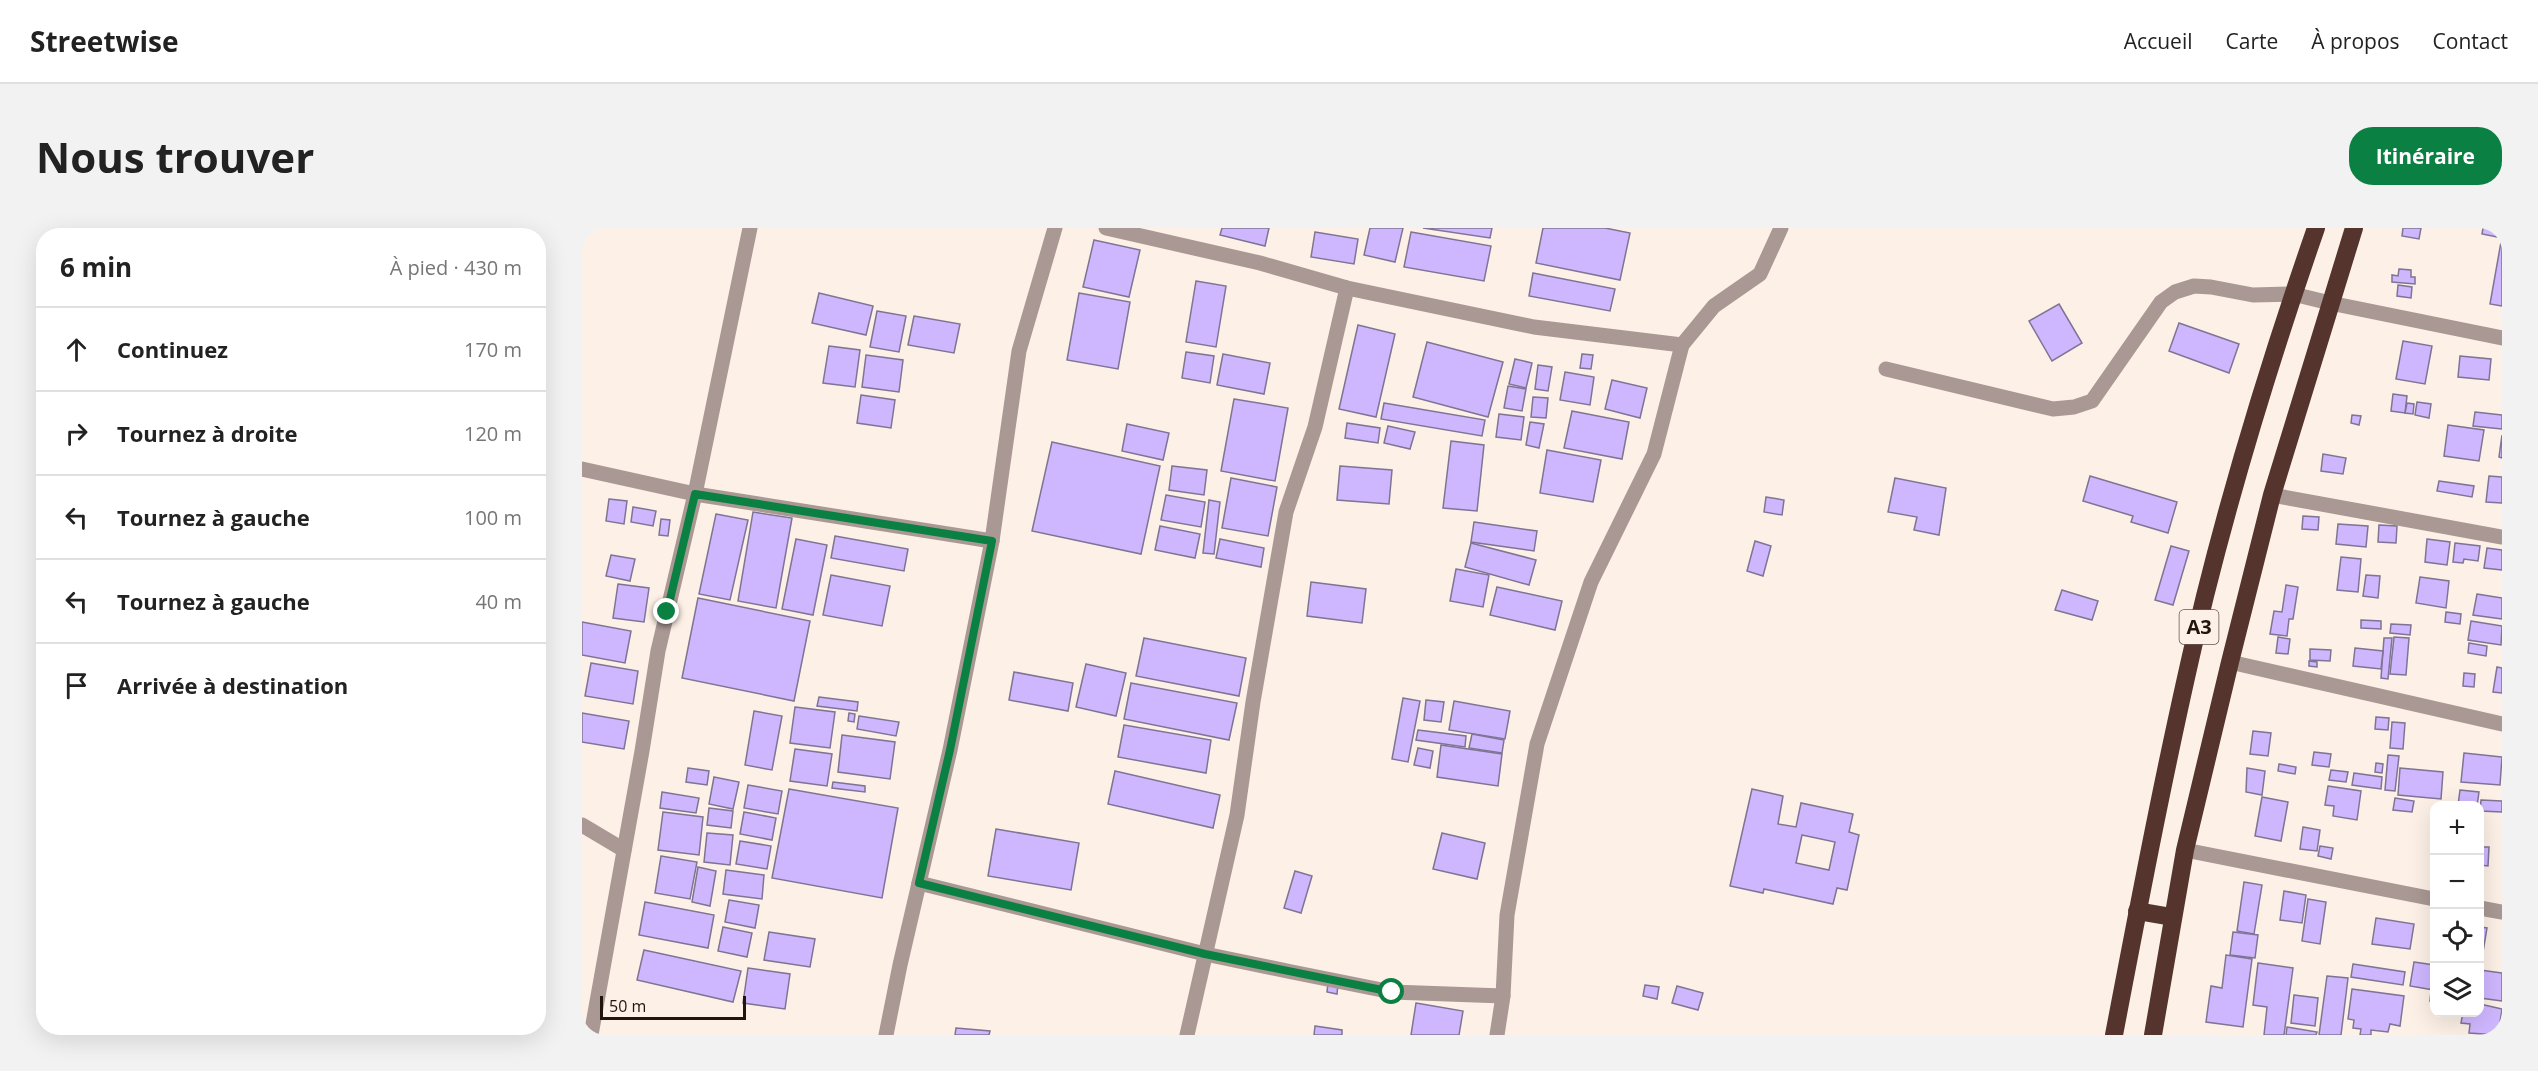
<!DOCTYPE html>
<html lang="fr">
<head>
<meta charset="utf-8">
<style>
	body { margin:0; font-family:"Open Sans",sans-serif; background:#f2f2f2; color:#222 }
	.controls { position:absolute; right:18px; bottom:18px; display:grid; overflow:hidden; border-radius:12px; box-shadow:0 6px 24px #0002 }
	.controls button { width:54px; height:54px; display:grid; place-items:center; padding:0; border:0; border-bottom:2px solid #e0e0e0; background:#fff; color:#222; font:30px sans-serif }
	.scale { position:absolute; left:18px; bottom:15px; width:146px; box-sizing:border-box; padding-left:6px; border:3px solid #20160d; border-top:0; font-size:16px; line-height:21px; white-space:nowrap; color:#20160d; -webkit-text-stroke:4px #fdf0e6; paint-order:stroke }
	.stop { position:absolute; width:18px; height:18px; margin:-14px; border:4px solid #0b8043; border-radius:50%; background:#fff }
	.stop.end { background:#0b8043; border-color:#fff; box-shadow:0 2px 6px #0008 }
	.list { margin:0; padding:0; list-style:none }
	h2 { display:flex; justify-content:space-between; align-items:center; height:78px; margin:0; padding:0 24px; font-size:26px }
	h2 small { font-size:20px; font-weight:400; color:#767676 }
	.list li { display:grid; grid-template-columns:39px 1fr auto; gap:18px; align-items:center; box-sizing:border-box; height:84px; padding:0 24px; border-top:2px solid #e0e0e0 }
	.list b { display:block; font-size:22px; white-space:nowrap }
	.list em { font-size:20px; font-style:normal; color:#767676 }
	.icon { flex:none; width:33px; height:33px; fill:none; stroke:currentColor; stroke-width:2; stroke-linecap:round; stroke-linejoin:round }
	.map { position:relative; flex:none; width:1920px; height:807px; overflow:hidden; border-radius:24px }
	header { display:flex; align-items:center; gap:36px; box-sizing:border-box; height:84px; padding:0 30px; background:#fff; border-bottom:2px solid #e0e0e0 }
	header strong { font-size:28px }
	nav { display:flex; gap:33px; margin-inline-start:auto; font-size:21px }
	.intro { display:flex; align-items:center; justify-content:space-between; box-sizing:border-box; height:144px; padding:0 36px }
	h1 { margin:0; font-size:42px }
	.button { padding:15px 27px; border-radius:24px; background:#0b8043; color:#fff; font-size:21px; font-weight:700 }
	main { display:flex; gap:36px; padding:0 36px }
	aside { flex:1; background:#fff; border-radius:24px; box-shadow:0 6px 24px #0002 }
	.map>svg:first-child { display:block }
	.building { fill:#cfb7ff; stroke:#7e7494; stroke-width:1.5; fill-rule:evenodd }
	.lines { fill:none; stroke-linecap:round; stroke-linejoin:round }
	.street { stroke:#a99893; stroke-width:15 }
	.highway { stroke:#54342c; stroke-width:18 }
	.route { stroke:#0b8043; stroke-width:8 }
	.labels { text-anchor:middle; stroke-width:4.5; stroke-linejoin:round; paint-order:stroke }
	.shield { fill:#fdf0e6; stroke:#62574e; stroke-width:1.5 }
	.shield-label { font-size:20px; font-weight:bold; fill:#20160d }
</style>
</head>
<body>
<header>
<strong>Streetwise</strong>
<nav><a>Accueil</a><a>Carte</a><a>À propos</a><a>Contact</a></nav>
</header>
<div class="intro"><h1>Nous trouver</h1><a class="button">Itinéraire</a></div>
<main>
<aside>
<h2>6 min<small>À pied · 430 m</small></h2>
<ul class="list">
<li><svg class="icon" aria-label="ahead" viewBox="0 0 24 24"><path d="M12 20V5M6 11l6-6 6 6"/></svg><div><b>Continuez</b></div><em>170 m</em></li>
<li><svg class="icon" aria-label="right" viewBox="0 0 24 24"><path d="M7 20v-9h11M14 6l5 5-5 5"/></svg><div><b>Tournez à droite</b></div><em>120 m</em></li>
<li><svg class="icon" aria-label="left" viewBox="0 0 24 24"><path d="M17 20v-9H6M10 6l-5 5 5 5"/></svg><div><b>Tournez à gauche</b></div><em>100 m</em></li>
<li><svg class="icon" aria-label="left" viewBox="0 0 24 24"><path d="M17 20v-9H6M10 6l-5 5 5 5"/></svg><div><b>Tournez à gauche</b></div><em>40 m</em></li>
<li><svg class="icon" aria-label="arrive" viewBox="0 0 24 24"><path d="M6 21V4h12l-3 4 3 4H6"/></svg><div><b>Arrivée à destination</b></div></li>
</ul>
</aside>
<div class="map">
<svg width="1920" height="807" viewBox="0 0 1920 807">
	<rect width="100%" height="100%" fill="#fdf0e6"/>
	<g class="building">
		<polygon points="640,0 687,0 683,18 638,7"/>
		<polygon points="788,0 821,0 813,34 782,27"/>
		<polygon points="841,0 910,0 908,10"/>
		<polygon points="961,0 1023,0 1048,5 1038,52 954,35"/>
		<polygon points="1821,0 1839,0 1837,11 1820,8"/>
		<polygon points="1901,0 1920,0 1920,10 1900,6"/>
		<polygon points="733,4 776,11 772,36 729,29"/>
		<polygon points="829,4 909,18 902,53 822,39"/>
		<polygon points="512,12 558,22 547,69 501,59"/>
		<polygon points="1919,14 1920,14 1920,78 1908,76"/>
		<polygon points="1817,41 1829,42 1829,49 1833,49 1833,56 1810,54 1810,47 1816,48"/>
		<polygon points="951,45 1033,61 1028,83 947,68"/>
		<polygon points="614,53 644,58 634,119 604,114"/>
		<polygon points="1816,57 1830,59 1829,70 1815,68"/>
		<polygon points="237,65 291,78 284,107 230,95"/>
		<polygon points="497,65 548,74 536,141 485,132"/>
		<polygon points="1477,76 1500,115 1470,133 1447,93"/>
		<polygon points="295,83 324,88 317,124 288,119"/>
		<polygon points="332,88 378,96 372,125 326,117"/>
		<polygon points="1597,95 1657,116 1647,145 1587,123"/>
		<polygon points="776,97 813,106 794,189 757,181"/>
		<polygon points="1821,113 1850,118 1843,156 1814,151"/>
		<polygon points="845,114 921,134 906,189 831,169"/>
		<polygon points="247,118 278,122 273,159 241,155"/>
		<polygon points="604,124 632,128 628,155 600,150"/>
		<polygon points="641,126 688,135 682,166 635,157"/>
		<polygon points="1000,126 1011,127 1009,141 998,140"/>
		<polygon points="284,127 321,132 317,164 280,159"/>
		<polygon points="1878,128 1909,131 1907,152 1876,149"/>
		<polygon points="933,131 950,135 944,160 927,156"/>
		<polygon points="956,137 970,139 966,163 953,161"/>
		<polygon points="983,144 1012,149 1008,177 978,172"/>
		<polygon points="1030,152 1065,160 1058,190 1023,181"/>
		<polygon points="926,158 944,161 940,183 922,180"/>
		<polygon points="1811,166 1825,168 1823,185 1809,183"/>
		<polygon points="279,167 313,172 309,200 275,195"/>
		<polygon points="951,169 966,170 964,190 949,189"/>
		<polygon points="652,171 706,180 693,253 639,243"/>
		<polygon points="1835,174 1849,176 1847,190 1833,187"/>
		<polygon points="802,175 903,192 900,208 799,191"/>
		<polygon points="1825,175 1832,176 1831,186 1823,185"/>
		<polygon points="990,183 1047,194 1040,231 982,220"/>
		<polygon points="1893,184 1920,187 1920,201 1891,198"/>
		<polygon points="917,186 942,189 939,212 914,209"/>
		<polygon points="1770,187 1779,188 1777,197 1769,195"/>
		<polygon points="948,194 962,196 957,220 944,217"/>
		<polygon points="765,195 798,200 796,215 763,210"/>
		<polygon points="545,196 587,205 581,232 540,223"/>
		<polygon points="1866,197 1902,202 1897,233 1862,228"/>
		<polygon points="806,198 833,204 828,221 802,215"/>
		<polygon points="1920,207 1920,230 1917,229"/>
		<polygon points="869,213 902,217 895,283 861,280"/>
		<polygon points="470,214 578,238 559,326 450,303"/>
		<polygon points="965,222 1019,232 1011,274 958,265"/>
		<polygon points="1741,226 1764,230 1761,246 1739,243"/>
		<polygon points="590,238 625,242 622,267 587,262"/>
		<polygon points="758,238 810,242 807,276 755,272"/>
		<polygon points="1508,248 1595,274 1586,305 1549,294 1551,288 1501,273"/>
		<polygon points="1907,248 1920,249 1920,275 1904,274"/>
		<polygon points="649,250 695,259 686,308 640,300"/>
		<polygon points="1313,250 1364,260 1357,307 1332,302 1335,289 1306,284"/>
		<polygon points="1857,253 1892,258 1890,269 1855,263"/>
		<polygon points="584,267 623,274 619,299 579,292"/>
		<polygon points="1184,269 1202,272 1200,287 1182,284"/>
		<polygon points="27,271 45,273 42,296 24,293"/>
		<polygon points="627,272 638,274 632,326 621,325"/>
		<polygon points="51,279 74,283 71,298 49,294"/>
		<polygon points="171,284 210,290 194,380 156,373"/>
		<polygon points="134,286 166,292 148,372 117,366"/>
		<polygon points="1721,288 1737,289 1736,302 1720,301"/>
		<polygon points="79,291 88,292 86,308 77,307"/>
		<polygon points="892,294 955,303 952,323 889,314"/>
		<polygon points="1756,296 1786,298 1784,319 1754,316"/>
		<polygon points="1797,297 1815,298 1814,315 1796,314"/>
		<polygon points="578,298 618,306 613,330 573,322"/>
		<polygon points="253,308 326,321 322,343 249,330"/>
		<polygon points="214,311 245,317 231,387 200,381"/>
		<polygon points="638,311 682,320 679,339 634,330"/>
		<polygon points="1845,311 1868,314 1865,337 1843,334"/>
		<polygon points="1173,313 1189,318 1181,348 1165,343"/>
		<polygon points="889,315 954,332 947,357 883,339"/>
		<polygon points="1873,315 1898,318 1896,333 1882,331 1881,335 1871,334"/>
		<polygon points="1589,318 1607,323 1591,377 1573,372"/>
		<polygon points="1905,320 1920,322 1920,342 1902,340"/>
		<polygon points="29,327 53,331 48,353 24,348"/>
		<polygon points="1759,329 1779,331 1776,364 1755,362"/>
		<polygon points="874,341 907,347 901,379 868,373"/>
		<polygon points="249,347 308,358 300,398 241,387"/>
		<polygon points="1784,347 1798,348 1796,370 1781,368"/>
		<polygon points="1838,349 1867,353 1864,380 1834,375"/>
		<polygon points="729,354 784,361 780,395 725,388"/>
		<polygon points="36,356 67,360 62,394 31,390"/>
		<polygon points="1704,357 1716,359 1711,391 1707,391 1705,408 1688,406 1692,383 1700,384"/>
		<polygon points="915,359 980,373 973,402 908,387"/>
		<polygon points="1480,362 1516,373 1510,392 1473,382"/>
		<polygon points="1895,366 1920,370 1920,391 1891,387"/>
		<polygon points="116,370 228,393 212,473 100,450"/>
		<polygon points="1864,384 1879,386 1878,396 1863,394"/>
		<polygon points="1779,392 1799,393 1799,401 1779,400"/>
		<polygon points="1889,393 1920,398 1919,417 1886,412"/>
		<polygon points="0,394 49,403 43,435 0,427"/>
		<polygon points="1809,396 1829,397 1828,407 1808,405"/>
		<polygon points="1696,409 1708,411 1706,426 1694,425"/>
		<polygon points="1812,409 1827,410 1824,447 1808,446"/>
		<polygon points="562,410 664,430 657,468 554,448"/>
		<polygon points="1802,410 1810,410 1806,451 1799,450"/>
		<polygon points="1887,415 1905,418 1904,428 1886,425"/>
		<polygon points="1773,420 1801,423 1799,441 1771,438"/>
		<polygon points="1728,421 1749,422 1748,433 1728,432"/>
		<polygon points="1727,433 1735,434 1735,439 1727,438"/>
		<polygon points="9,435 56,443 51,476 3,468"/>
		<polygon points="504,436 544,445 534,488 494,479"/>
		<polygon points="1915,439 1920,440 1920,465 1911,464"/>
		<polygon points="432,444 491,455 486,483 427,472"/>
		<polygon points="1882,445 1893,446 1892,459 1881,458"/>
		<polygon points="549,455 655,475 647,512 542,491"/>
		<polygon points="237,469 276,474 275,483 235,478"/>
		<polygon points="821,470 838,473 826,534 810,531"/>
		<polygon points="844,472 862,474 859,494 842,492"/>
		<polygon points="872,473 928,483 923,511 867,502"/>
		<polygon points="213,479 253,484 248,520 208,515"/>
		<polygon points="172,483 200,488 190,542 163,537"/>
		<polygon points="0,485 47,493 42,521 0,514"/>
		<polygon points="267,485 273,486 272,494 266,493"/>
		<polygon points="277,488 317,494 314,508 275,501"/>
		<polygon points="1794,489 1807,490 1806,502 1793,501"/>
		<polygon points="1810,494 1823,495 1821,521 1808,520"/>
		<polygon points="542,497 629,512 624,545 536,529"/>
		<polygon points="836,502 884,508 883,519 834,512"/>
		<polygon points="1671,503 1689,505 1686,528 1668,526"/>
		<polygon points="890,506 922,512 920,525 887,520"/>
		<polygon points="260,507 313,514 308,551 256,544"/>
		<polygon points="859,517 920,526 916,558 855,549"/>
		<polygon points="836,520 851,523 848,540 832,537"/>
		<polygon points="213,521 250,526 245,558 208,553"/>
		<polygon points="1732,524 1749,526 1747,539 1730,537"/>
		<polygon points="1882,525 1920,529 1918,557 1879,554"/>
		<polygon points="1806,527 1817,528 1813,563 1803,562"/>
		<polygon points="1794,535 1801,536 1800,545 1793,544"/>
		<polygon points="1697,536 1714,539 1713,546 1696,543"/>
		<polygon points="106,540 127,543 125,557 104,554"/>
		<polygon points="1665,540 1683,543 1680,567 1664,564"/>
		<polygon points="1818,540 1861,544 1859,571 1816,567"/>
		<polygon points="1749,542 1766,544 1764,554 1747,552"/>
		<polygon points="533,543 638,567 631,600 526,576"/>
		<polygon points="1772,545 1800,549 1799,561 1770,557"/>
		<polygon points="132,549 157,554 151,581 127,576"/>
		<polygon points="251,554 283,558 283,564 250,560"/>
		<polygon points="166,557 200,563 196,586 162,580"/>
		<polygon points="1746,558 1779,563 1775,592 1751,588 1752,578 1743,577"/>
		<polygon points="207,561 316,580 300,670 190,650"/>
		<path d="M1170,561L1201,568L1196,596L1214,599L1219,575L1271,586L1267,604L1277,607L1265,662L1255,660L1251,676L1182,661L1181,665L1148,658ZM1220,607L1253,614L1247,642L1214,635Z"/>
		<polygon points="1878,562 1897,564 1895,578 1876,577"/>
		<polygon points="80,564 117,570 114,585 78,580"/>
		<polygon points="1680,569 1706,574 1699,613 1673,608"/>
		<polygon points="1813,570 1832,573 1830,584 1811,582"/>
		<polygon points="1899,572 1920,573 1920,584 1898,583"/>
		<polygon points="127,580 151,583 149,600 125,597"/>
		<polygon points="81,584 121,589 117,627 76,622"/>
		<polygon points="162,584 194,590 190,612 158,606"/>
		<polygon points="1721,599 1738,602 1735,623 1718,621"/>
		<polygon points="414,601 497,615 489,662 406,648"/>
		<polygon points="125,605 151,607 148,637 122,634"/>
		<polygon points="860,605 903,615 895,651 851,641"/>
		<polygon points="158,613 189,618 185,641 154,636"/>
		<polygon points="1738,618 1751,620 1749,631 1736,628"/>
		<polygon points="1898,619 1907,619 1906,638 1898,637"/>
		<polygon points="79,628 115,634 108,671 73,665"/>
		<polygon points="116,639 134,643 128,678 110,674"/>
		<polygon points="144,642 182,647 180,671 141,666"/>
		<polygon points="713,643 730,648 719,685 702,680"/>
		<polygon points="1662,654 1680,657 1672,706 1655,703"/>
		<polygon points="1702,663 1724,667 1720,695 1698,692"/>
		<polygon points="1726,671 1744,674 1738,716 1720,713"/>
		<polygon points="147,672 177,677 173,700 143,694"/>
		<polygon points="63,674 132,687 126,720 57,707"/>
		<polygon points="1794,690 1832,696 1828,721 1790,716"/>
		<polygon points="141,699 170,705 165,729 136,723"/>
		<polygon points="1898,699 1905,700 1900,730 1898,730"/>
		<polygon points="187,704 233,711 228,739 182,732"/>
		<polygon points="1651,704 1676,707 1673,730 1648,727"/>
		<polygon points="62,722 159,743 151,774 55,752"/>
		<polygon points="1644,727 1670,731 1661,799 1624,794 1629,758 1640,760"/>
		<polygon points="1832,734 1852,737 1852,762 1828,758"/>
		<polygon points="1676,735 1711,740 1702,807 1682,807 1685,779 1671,777"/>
		<polygon points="1771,736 1823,744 1821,757 1769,749"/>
		<polygon points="166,740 208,746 203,781 161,775"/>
		<polygon points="1898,742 1920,745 1920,773 1898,770"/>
		<polygon points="1745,748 1766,750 1759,807 1737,807"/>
		<polygon points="746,755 756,756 755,766 745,764"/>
		<polygon points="1063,757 1077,759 1075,771 1061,768"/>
		<polygon points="1095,758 1121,765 1116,782 1090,775"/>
		<polygon points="1770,761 1822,768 1818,798 1808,796 1806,804 1789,802 1789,807 1778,807 1779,801 1771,800 1772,792 1766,791"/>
		<polygon points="1849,763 1852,764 1852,773 1848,773"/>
		<polygon points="1712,767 1736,770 1733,798 1709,795"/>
		<polygon points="834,775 881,783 877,807 829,807"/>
		<polygon points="1898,776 1920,781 1916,807 1887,805 1888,796 1879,795 1881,784 1898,784"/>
		<polygon points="733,798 760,802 760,807 732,807"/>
		<polygon points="1705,799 1735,804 1734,807 1704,807"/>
		<polygon points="374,800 408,803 407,807 373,807"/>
	</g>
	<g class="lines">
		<g class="street">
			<polyline points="524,0 678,35 765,60 952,99 1100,117"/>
			<polyline points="1304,141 1471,181 1492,179 1510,173 1579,74 1593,64 1612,58 1629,59 1671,67 1711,66 1748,75 1920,110"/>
			<polyline points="0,241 113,266 410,313"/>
			<polyline points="1690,267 1920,309"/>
			<polyline points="1648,434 1920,496"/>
			<polyline points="0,597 42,622"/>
			<polyline points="1603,622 1852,671"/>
			<polyline points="337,655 623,726 710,744 810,764 921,768"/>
			<polyline points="1898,680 1920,684"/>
			<polyline points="9,807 60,523 76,423 113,266 168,0"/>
			<polyline points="304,807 318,737 368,522 410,313 437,123 473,0"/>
			<polyline points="605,807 655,587 671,474 704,284 733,199 765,60"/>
			<polyline points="915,807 921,768 925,687 955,516 1009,354 1072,226 1100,117 1132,78 1178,46 1199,0"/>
		</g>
		<g class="highway">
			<polyline points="1555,683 1590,689"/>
			<path d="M1532,807C1560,660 1588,513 1623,368C1654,244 1692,121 1734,0"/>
			<polyline points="1571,807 1603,622 1648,434 1690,267 1772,0"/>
		</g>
	</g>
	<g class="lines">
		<polyline class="route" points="85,384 113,266 410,313 368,522 337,655 623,726 810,764"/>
	</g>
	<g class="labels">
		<rect class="shield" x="1597.5" y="382" width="39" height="34" rx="4.5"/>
		<g class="shield-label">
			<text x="1617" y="406">A3</text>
		</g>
	</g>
</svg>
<div class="controls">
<button>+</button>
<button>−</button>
<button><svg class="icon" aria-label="locate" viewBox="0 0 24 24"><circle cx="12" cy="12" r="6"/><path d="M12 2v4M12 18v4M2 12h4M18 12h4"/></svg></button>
<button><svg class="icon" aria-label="layers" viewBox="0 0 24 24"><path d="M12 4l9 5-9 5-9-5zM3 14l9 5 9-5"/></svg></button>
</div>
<div class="scale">50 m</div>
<div class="stop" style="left:810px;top:764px"></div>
<div class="stop end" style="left:85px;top:384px"></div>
</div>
</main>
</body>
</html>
